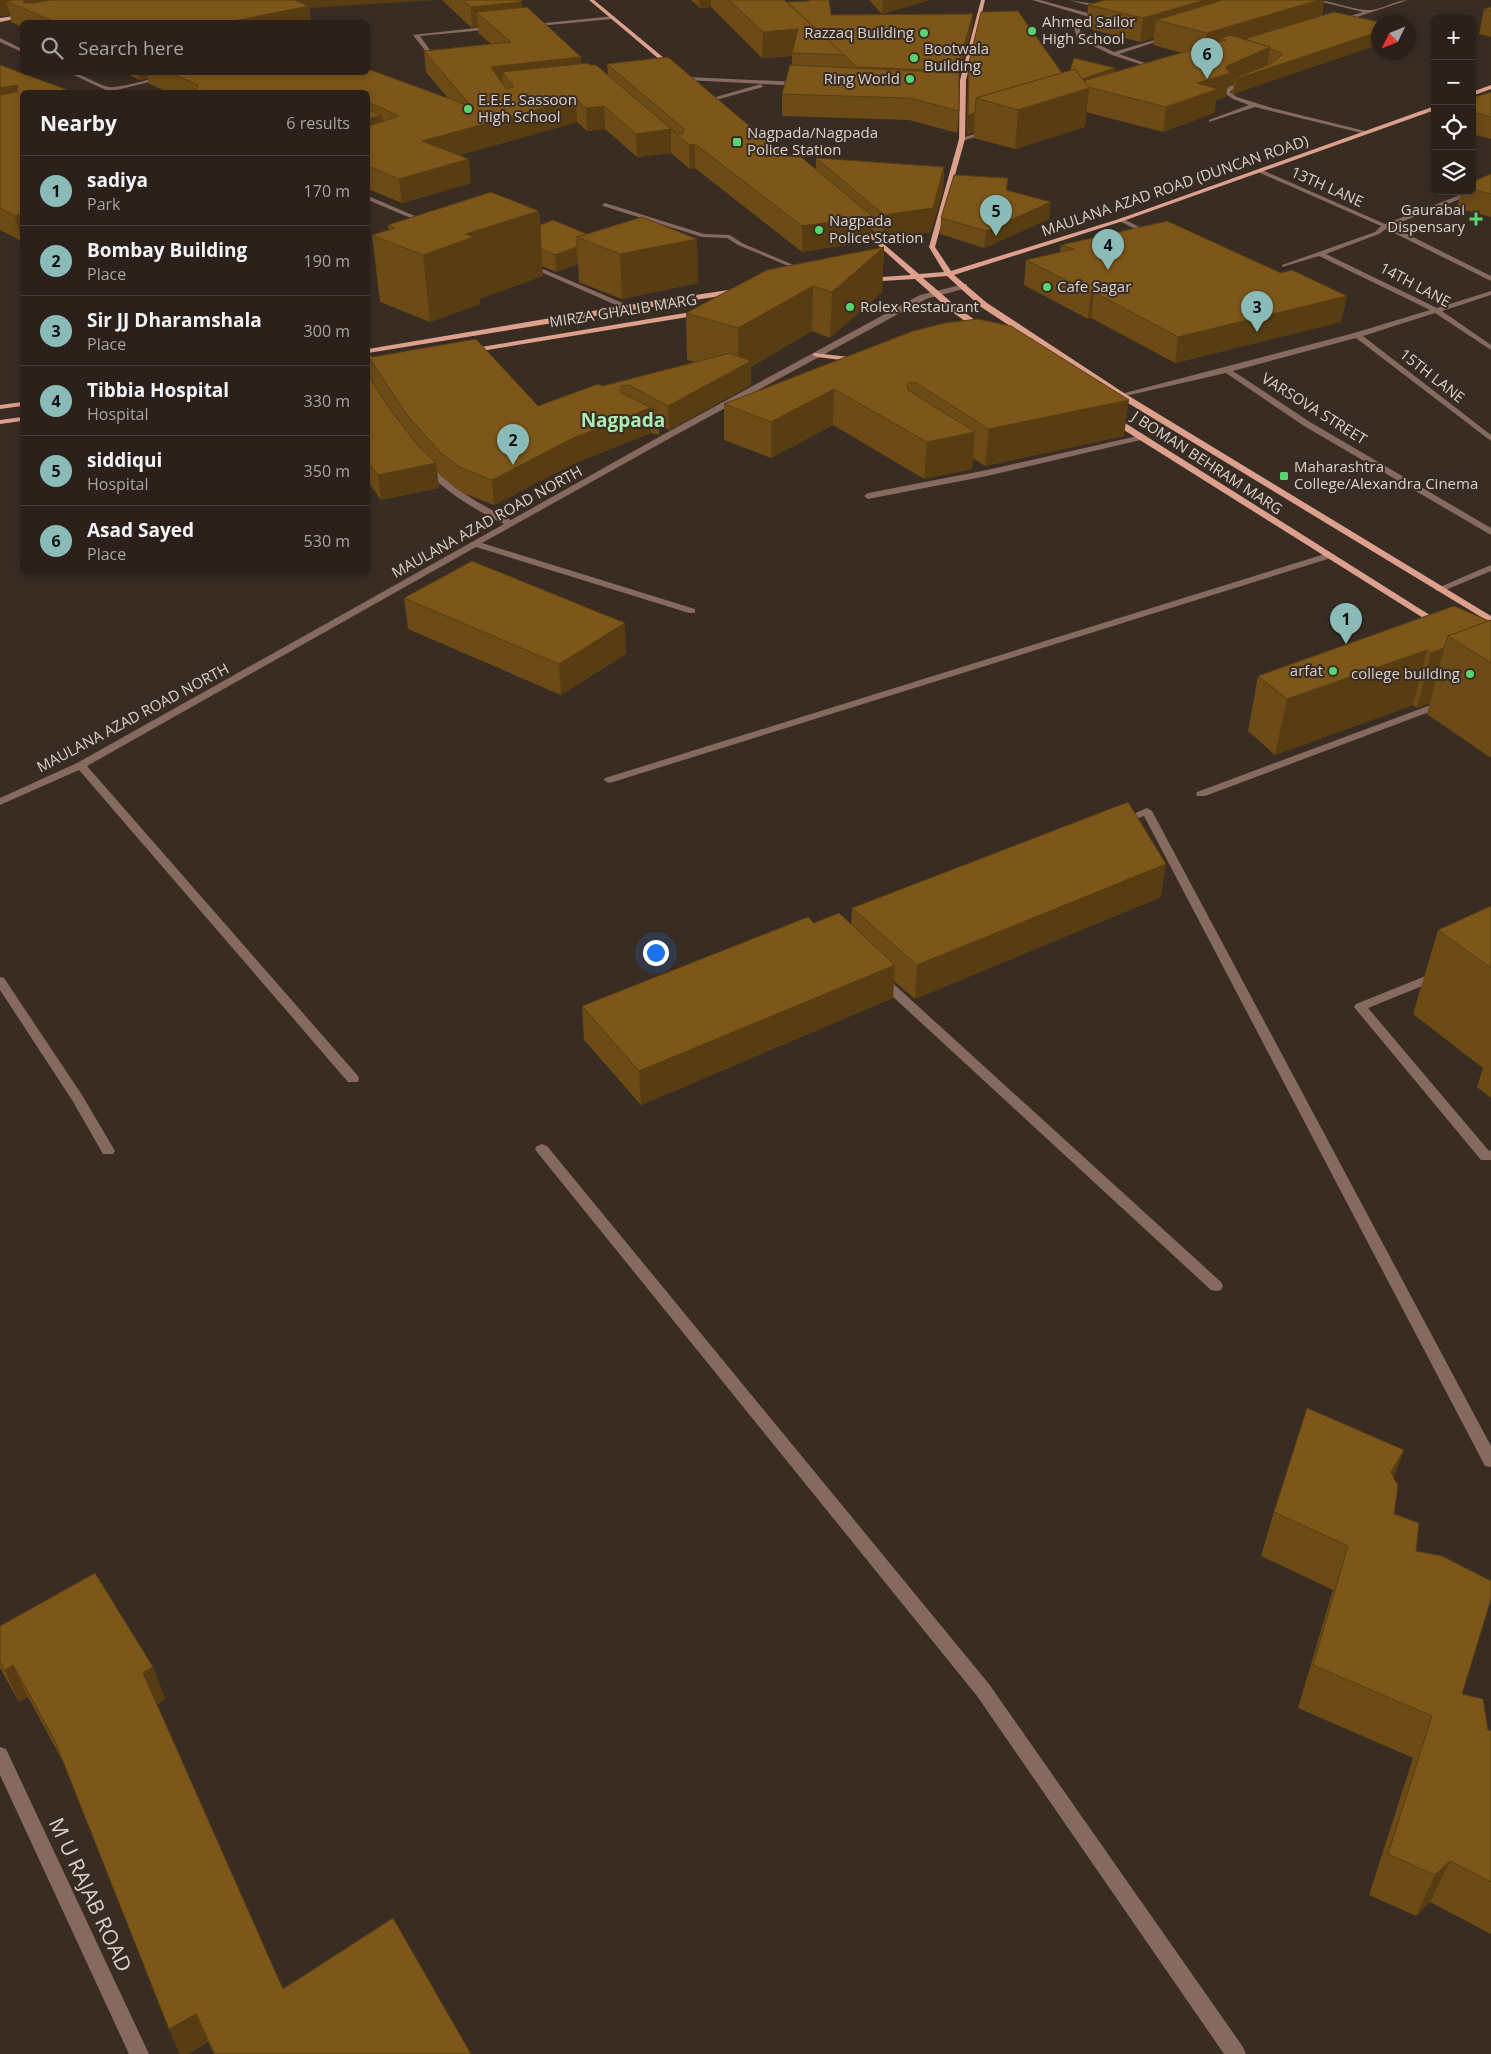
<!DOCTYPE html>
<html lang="en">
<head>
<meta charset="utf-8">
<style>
	body { margin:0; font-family:"Open Sans",sans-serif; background:#332923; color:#f1f3f6 }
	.controls { position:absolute; right:15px; top:15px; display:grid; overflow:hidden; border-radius:8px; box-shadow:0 2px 8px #0003 }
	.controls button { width:45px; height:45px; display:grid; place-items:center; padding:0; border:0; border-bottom:1px solid #473e39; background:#2b211a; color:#f1f3f6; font:25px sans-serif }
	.compass { position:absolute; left:1371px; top:15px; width:45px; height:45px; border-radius:50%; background:#2b211a; box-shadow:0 2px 8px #0003; rotate:227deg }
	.you { position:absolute; left:655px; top:952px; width:18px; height:18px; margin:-12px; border:4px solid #fff; border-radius:50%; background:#1a73e8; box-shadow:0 0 0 8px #1a73e833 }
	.badge { display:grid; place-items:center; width:32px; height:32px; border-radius:50%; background:#8bbbb9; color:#111; font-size:16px; font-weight:700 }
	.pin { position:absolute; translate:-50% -41px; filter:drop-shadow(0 1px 2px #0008) }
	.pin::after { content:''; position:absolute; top:26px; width:18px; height:15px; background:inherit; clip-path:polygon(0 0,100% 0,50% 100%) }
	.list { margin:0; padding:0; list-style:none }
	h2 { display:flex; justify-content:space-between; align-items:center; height:65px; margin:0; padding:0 20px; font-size:21px }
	h2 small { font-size:16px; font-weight:400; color:#a6a3a2 }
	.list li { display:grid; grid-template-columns:32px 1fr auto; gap:15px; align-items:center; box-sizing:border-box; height:70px; padding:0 20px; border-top:1px solid #473e39 }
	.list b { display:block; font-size:19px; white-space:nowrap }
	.list p { margin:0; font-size:16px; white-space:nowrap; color:#a6a3a2 }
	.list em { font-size:16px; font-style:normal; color:#a6a3a2 }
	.icon { flex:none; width:28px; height:28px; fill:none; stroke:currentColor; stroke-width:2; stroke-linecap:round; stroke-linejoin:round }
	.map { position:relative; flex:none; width:1491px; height:2054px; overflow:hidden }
	.search { position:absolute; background:#2b211a; box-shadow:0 2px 8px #0003; left:20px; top:20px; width:350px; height:55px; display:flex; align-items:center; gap:12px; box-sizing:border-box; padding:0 18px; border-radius:8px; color:#a6a3a2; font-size:19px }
	.panel { position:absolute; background:#2b211a; box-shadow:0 2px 8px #0003; left:20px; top:90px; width:350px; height:485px; border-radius:8px }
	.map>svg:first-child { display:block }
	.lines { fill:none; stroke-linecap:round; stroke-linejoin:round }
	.minor { fill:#86695f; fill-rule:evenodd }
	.major { fill:#dca08d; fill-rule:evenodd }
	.wall { fill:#6c4b16 }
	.shaded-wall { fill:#583d12 }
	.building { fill:#7d5719; stroke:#583d12 }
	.poi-dot { fill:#58d570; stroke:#392c23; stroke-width:2 }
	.labels { text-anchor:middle; stroke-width:4; stroke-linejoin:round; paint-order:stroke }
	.far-poi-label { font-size:15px; fill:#d9d0cb; stroke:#392c23; text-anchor:start }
	.far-street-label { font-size:15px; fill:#d9d0cb; stroke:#392c23 }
	.far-district-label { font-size:19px; font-weight:bold; fill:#acebb3; stroke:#392c23 }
	.near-street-label { font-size:21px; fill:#d9d0cb; stroke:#392c23 }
</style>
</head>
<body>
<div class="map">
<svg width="1491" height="2054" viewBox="0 0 1491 2054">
	<rect width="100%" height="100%" fill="#392c23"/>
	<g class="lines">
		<g class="minor">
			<polygon points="1032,0 1040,0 1095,15 1095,17 1080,28 1081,36 1114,52 1171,35 1171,37 1119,54 1163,69 1158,70 1112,55 1077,38 1074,28 1089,17"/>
			<polygon points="1069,0 1101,5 1132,0 1101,9"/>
			<path d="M1314,0C1332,0 1349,9 1367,10C1380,11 1395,0 1408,0L1339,23L1337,20L1363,12Z"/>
			<polygon points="614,16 612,19 528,27 525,25"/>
			<polygon points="493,26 495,29 420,36 440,64 437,66 413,35"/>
			<polygon points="0,38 22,49 22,52 0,42"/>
			<path d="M67,72C83,72 101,89 114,87C139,85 163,72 189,72L117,90L118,92L108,91Z"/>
			<polygon points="688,77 800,82 803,84 800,86 686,80"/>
			<polygon points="1249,79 1251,82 1235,87 1230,92 1237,97 1272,108 1369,132 1366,134 1255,107 1209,122 1209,120 1249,105 1233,99 1223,92 1231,85"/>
			<polygon points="761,84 763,87 712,101 709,99"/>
			<polygon points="989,129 991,132 962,141 959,139"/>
			<polygon points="1258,170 1262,170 1385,224 1491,183 1491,187 1391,226 1491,276 1491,281 1386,229 1379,234 1326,254 1437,308 1491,291 1491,295 1442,311 1491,345 1491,350 1435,313 1363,336 1491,435 1491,441 1356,338 1233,371 1310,422 1491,528 1491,535 1304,426 1226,373 1121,397 1117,395 1354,333 1430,310 1319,256 1282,267 1282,265 1375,232 1381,226 1258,172"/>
			<polygon points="368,196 429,222 430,223 425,224 368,200"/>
			<polygon points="605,203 704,234 730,235 742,243 810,272 805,273 738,245 727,238 702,237 603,206 602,205"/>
			<polygon points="1121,218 1152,233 1153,234 1148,235 1119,221 1118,220"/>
			<polygon points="525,263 529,263 632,307 625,309 525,265"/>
			<path d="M964,284H967V288L926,299L672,437L482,543L695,609V613H689L476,547L87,766L358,1076L359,1079L358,1082H348L79,770L0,805V798L77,763L504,524C474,509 447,493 424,469V465H430C453,489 481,505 511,520L666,433L920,295Z"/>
			<polygon points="1142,435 1145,435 1145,439 987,476 868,499 864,496 868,493 987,470"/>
			<polygon points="1328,553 1333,556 1331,558 613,782 609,783 604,780 605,778"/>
			<polygon points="1491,565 1491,571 1443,591 1437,591 1435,589"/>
			<polygon points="1444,700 1449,703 1448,705 1205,796 1197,796 1196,794 1197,792"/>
			<polygon points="1147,808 1152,811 1491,1446 1491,1467 1485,1466 1144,816 1122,824 1117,821"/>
			<polygon points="1438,971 1444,975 1442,978 1368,1008 1489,1151 1491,1150 1491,1160 1481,1160 1354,1007 1356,1004"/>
			<polygon points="882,976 886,977 1221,1282 1223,1286 1221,1290 1216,1291 1211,1290 878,983 876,980"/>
			<polygon points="0,977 4,978 82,1095 115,1151 113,1154 103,1154 72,1100 0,990"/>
			<polygon points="542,1144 547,1146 989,1684 1243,2047 1246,2054 1224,2054 977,1696 537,1152 535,1149 537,1146"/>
			<polygon points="0,1747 6,1749 149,2054 129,2054 0,1775"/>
		</g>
		<g class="major">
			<polygon points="589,0 594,0 676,68 676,70 672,70"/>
			<polygon points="981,0 985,0 966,80 965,139 935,247 951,271 1119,219 1435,106 1435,110 1123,221 954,275 987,303 1124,393 1491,616 1491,623 1118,397 981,307 947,276 923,278 957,307 986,328 986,332 980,332 951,311 915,279 882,281 864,275 864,273 866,272 882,277 911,275 857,226 857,224 859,223 919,274 944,272 929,247 959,139 960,80"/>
			<polygon points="29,14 29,16 0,22 0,18"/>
			<polygon points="1491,85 1491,89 1472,96 1472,92"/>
			<polygon points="742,288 746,290 745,292 368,353 368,349 628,305"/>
			<polygon points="703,310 707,312 706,314 469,353 465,351 469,349"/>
			<polygon points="814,353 858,358 862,360 858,362 817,357 813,355"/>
			<polygon points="22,402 22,406 0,409 0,405"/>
			<polygon points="1108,416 1114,416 1444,624 1442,626 1436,626 1108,420"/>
			<polygon points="22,417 22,421 0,424 0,420"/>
		</g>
	</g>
	<g class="wall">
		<polygon points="0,0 309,8 311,22 22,22 22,27 11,22 10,15 0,16"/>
		<polygon points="442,0 521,0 522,8 581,57 581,64 590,65 608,75 607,64 785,156 816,169 816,158 944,167 943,190 931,232 883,239 871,229 871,241 802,252 695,168 690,169 671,153 637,157 605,129 587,131 577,122 460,155 471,183 402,203 368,189 368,92 168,92 149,84 148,78 140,80 123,72 368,72 448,98 426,72 424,51 491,44 478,33 478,27 472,28"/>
		<polygon points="691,0 784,0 787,2 831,15 972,29 959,75 959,111 957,133 909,120 782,116 782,94 792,65 792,56 762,58 711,7 700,8"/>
		<polygon points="869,0 930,0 882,14"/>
		<polygon points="1105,0 1324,0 1322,16 1379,22 1234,94 1232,93 1234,85 1227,87 1226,97 1216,100 1214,113 1163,132 1086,112 1085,127 1015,149 974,138 974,132 967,134 968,80 969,62 1062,73 1115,68 1115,72 1182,53 1153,45 1154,38 1140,42 1086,28 1088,5"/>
		<polygon points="1491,7 1491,37 1479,34 1484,9"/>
		<polygon points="0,65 22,92 22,241 21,241 0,230"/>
		<polygon points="1491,92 1491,139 1472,134 1472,98"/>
		<polygon points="1491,174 1491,217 1457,208 1461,191 1472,191 1472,182"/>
		<polygon points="1008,178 1007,190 1049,219 984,248 940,234 941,218"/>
		<polygon points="539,211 540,225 587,234 697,239 698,283 622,299 579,282 578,264 556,272 542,266 543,276 479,299 480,304 430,322 380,302 372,235 389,230 388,225"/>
		<polygon points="1061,245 1281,273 1347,296 1341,322 1175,363 1091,318 1088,319 1024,285 1026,260 1060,252"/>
		<polygon points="884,247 882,292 830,338 812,331 751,367 751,385 669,430 659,424 659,435 651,433 575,463 494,505 461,492 442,477 437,471 439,488 381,500 368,482 368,352 372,357 538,406 603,386 695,362 687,360 686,313"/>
		<polygon points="913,331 1124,436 985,466 973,458 972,469 924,479 833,425 771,458 724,440 724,404"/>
		<polygon points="404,598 626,654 561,695 408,629"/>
		<polygon points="1491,620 1491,758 1427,714 1430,703 1417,708 1413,705 1275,755 1248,731 1258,676"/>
		<polygon points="1161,897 915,999 894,981 893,998 641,1105 584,1040 582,1006 814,923 851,925 852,908"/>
		<polygon points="1491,906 1491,1098 1477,1087 1483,1068 1413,1014 1438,930"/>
		<polygon points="1394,1478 1394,1514 1416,1551 1462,1694 1488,1730 1491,1731 1491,1934 1430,1902 1416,1916 1369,1895 1413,1758 1298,1708 1333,1590 1261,1556 1274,1512"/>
		<polygon points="0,1626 153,1667 165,1699 157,1704 283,1989 471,2054 214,2054 208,2042 188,2054 180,2054 169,2029 63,1762 28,1697 19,1702 0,1668"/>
	</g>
	<g class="shaded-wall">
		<polygon points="0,0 133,0 43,17 6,1 10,15 0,16"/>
		<polygon points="267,0 436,0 309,8 311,22 234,22 234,21"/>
		<polygon points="699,0 711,0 711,7 700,8"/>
		<polygon points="883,0 930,0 882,14"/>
		<polygon points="1205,0 1278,0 1156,20 1154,38 1140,42 1143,18"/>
		<polygon points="1319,0 1324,0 1320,23 1224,52 1226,40 1219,39 1217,55 1204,59 1207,33"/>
		<polygon points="521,2 523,23 476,12 478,27 472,28 471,7"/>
		<polygon points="973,14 972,29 959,78 959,64"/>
		<polygon points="798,29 792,53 792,56 762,58 763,32"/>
		<polygon points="1378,32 1378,45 1234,94 1236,79 1235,78 1234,85 1227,87 1226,97 1216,100 1214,113 1163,132 1166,107 1197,83 1227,66 1270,47 1267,69"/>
		<polygon points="581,57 582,79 502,72 503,88 491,67"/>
		<polygon points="1115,68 1113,86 1074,83 1089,88 1085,127 1015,149 1018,110 1000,105"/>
		<polygon points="138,72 147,72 148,78 140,80"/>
		<polygon points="18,85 22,104 0,111 0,88"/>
		<polygon points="576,99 577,122 425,165 422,141"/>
		<polygon points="604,106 605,129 587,131 586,108"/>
		<polygon points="975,113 974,132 967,134 968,115"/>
		<polygon points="368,114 382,115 385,139 368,144"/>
		<polygon points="671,129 671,153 637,157 636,134"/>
		<polygon points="695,144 695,168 690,169 689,145"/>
		<polygon points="469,159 471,183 402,203 399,179"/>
		<polygon points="944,167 943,190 931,232 883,239 884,215"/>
		<polygon points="1051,202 1049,219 984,248 986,231"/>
		<polygon points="539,211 543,276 479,299 480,304 430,322 423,255 466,234"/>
		<polygon points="22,214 22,241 21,241 15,216"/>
		<polygon points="872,216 871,241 802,252 802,226"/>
		<polygon points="697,239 698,283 622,299 620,254"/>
		<polygon points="577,247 578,264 556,272 555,255"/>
		<polygon points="884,247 882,292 830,338 832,292"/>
		<polygon points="813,286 812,331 751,367 751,385 669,430 668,406 738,369 738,328"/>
		<polygon points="1094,292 1091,318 1088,319 1091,293"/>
		<polygon points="1347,296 1341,322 1175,363 1178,337"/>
		<polygon points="834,389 833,425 771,458 771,422"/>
		<polygon points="1129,400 1124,436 985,466 989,429"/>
		<polygon points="650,408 651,433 575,463 494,505 492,480 573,438"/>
		<polygon points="975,432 972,469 924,479 927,442"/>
		<polygon points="436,463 439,488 381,500 378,475"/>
		<polygon points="625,623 626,654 561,695 559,664"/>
		<polygon points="1444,648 1430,703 1417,708 1431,653"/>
		<polygon points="1427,650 1413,705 1275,755 1287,699"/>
		<polygon points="1166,864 1161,897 915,999 917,965"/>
		<polygon points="895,965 893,998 641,1105 639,1071"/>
		<polygon points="1404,1450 1388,1494 1391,1472"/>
		<polygon points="13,1665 28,1697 19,1702 5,1670"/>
		<polygon points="153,1667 165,1699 155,1705 143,1673"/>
		<polygon points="1450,1861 1430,1902 1416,1916 1435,1875"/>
		<polygon points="196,2014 208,2042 188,2054 180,2054 169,2029"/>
	</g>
	<g class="building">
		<polygon points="13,0 24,0 23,3 34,3 50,0 294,0 309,6 234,21 238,22 55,22 6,1"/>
		<polygon points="463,0 519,0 521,2 471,7"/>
		<polygon points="729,0 784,0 845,55 792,53 798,29 763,32"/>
		<polygon points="809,0 829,0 831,15 973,14 959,64 959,71 857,67 787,2 809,1"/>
		<polygon points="1105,0 1205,0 1143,18 1088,5"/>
		<polygon points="1223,0 1319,0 1207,33 1156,20"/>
		<polygon points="527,7 581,57 491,67 506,89 514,87 502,72 588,63 590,65 596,65 677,134 683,134 684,129 607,64 668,57 785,156 801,157 872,216 802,226 695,144 689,145 671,129 636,134 604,106 586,108 576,99 422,141 469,159 399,179 368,166 368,126 399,116 368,102 368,92 195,92 198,85 169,72 368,72 368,69 472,107 424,51 511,42 476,12"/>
		<polygon points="1491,7 1491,11 1484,9"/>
		<polygon points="1018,11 1062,73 976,98 975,113 968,115 969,62 981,12"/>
		<polygon points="1334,12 1379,22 1378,22 1378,32 1236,79 1235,78 1270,64 1282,55 1281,53 1270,49 1270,47 1244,39"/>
		<polygon points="1230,35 1270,47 1227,66 1226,68 1230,73 1197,83 1218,89 1166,107 1088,87 1083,81 1226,40 1219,39"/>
		<polygon points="1074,58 1115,68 1082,79 1075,69 1070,71"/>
		<polygon points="0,65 73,92 22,92 22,214 15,216 0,208 0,95 17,92 18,85 0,88"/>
		<polygon points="790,65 959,73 959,111 910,98 782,94"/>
		<polygon points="1075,69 1089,88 1018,110 976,98"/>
		<polygon points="1491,92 1491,117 1472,112 1472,98"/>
		<polygon points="368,110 382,115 368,119"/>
		<polygon points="816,158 944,167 933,208 884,215"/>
		<polygon points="1491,174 1491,194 1472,189 1472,182"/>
		<polygon points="954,175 1008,178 1006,190 1051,202 986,231 941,218"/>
		<polygon points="491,192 539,211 466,234 474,237 423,255 372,235 395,228 388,225"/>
		<polygon points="642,217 697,239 620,254 577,237"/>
		<polygon points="553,220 587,234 577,237 577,247 555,255 541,249 540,225"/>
		<polygon points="1167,221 1281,273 1292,270 1347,296 1178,337 1094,292 1091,293 1026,260 1074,249 1061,245"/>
		<polygon points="884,247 832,292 813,286 738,328 686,313 767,270"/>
		<polygon points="978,319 1011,326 1129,400 989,429 916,383 909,382 907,384 908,390 975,432 927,442 834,389 771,422 724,404 913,331 945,323"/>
		<polygon points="476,339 538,406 598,384 603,386 730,353 751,361 668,406 629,385 621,386 621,393 658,411 650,408 573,438 492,480 459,467 440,452 407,415 370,359 368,359 368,352 372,357"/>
		<polygon points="368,375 389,408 418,446 436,463 378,475 368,462"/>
		<polygon points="472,561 625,623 559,664 404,598"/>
		<polygon points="1454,606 1489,621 1448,636 1444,648 1431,653 1427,650 1287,699 1258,676"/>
		<polygon points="1491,620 1491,663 1448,636"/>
		<polygon points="1128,802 1166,864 917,965 852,908"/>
		<polygon points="1491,906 1491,968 1438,930"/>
		<polygon points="839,913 895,965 639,1071 582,1006 808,917 814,923"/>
		<polygon points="1307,1408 1404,1450 1391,1472 1398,1486 1394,1514 1419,1523 1416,1551 1442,1556 1491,1581 1491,1599 1462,1694 1483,1699 1488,1730 1491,1731 1491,1882 1450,1861 1435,1875 1388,1854 1432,1716 1313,1665 1348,1546 1274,1512"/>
		<polygon points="95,1573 153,1667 143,1673 283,1989 393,1918 471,2054 215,2054 196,2014 169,2029 55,1741 13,1665 5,1670 0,1662 0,1626"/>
	</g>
	<g class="poi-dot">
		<circle cx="1032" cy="31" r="5"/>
		<circle cx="924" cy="33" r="5"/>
		<circle cx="914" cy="58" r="5"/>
		<circle cx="910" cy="79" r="5"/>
		<circle cx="468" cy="109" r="5"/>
		<rect x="732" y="137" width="10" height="10" rx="2.5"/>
		<path d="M1473.5 211.5h5v5h5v5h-5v5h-5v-5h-5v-5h5z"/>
		<circle cx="819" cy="230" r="5"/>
		<circle cx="1047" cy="287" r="5"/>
		<circle cx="850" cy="307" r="5"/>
		<rect x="1279" y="471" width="10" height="10" rx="2.5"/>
		<circle cx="1333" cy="671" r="5"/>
		<circle cx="1470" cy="674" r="5"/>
	</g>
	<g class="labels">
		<g class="far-poi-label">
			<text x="1042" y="27">Ahmed Sailor<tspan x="1042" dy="17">High School</tspan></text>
			<text x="914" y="38" text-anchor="end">Razzaq Building</text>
			<text x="924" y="54">Bootwala<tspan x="924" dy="17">Building</tspan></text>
			<text x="900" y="84" text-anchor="end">Ring World</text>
			<text x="478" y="105">E.E.E. Sassoon<tspan x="478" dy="17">High School</tspan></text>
			<text x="747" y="138">Nagpada/Nagpada<tspan x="747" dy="17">Police Station</tspan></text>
			<text x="1465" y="215" text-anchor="end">Gaurabai<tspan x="1465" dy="17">Dispensary</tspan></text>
			<text x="829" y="226">Nagpada<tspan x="829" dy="17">Police Station</tspan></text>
			<text x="1057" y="292">Cafe Sagar</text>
			<text x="860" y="312">Rolex Restaurant</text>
			<text x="1294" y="472">Maharashtra<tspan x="1294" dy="17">College/Alexandra Cinema</tspan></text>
			<text x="1323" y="676" text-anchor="end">arfat</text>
			<text x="1460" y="679" text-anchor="end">college building</text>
		</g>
		<g class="far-street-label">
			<text transform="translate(1175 186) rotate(-19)" y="5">MAULANA AZAD ROAD (DUNCAN ROAD)</text>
			<text transform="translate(1327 187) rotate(24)" y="5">13TH LANE</text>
			<text transform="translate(1415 285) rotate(28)" y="5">14TH LANE</text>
			<text transform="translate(623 311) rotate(-9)" y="5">MIRZA GHALIB MARG</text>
			<text transform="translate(1432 376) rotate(38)" y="5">15TH LANE</text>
			<text transform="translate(1314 409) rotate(32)" y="5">VARSOVA STREET</text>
			<text transform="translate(1207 463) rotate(33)" y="5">J BOMAN BEHRAM MARG</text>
			<text transform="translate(487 522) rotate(-29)" y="5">MAULANA AZAD ROAD NORTH</text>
			<text transform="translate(133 718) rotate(-28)" y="5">MAULANA AZAD ROAD NORTH</text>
		</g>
		<g class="far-district-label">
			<text x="623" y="427">Nagpada</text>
		</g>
		<g class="near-street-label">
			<text transform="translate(90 1895) rotate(65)" y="7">M U RAJAB ROAD</text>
		</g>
	</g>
</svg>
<div class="controls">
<button>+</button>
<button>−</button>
<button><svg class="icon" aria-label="locate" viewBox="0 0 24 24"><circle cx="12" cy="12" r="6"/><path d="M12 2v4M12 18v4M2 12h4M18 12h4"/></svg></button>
<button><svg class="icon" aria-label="layers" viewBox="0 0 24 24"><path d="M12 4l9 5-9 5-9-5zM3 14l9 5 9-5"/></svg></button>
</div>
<svg class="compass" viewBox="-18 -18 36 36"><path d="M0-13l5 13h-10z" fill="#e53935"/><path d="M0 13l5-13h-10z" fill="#a6a3a2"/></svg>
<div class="you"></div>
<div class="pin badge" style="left:1346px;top:644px">1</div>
<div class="pin badge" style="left:513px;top:465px">2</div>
<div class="pin badge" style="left:1257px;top:332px">3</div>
<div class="pin badge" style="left:1108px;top:270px">4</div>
<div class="pin badge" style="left:996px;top:236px">5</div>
<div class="pin badge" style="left:1207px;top:79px">6</div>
<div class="search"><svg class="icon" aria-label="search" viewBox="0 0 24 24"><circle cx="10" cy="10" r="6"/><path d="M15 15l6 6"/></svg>Search here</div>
<section class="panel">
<h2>Nearby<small>6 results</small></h2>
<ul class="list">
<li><span class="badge">1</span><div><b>sadiya</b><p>Park</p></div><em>170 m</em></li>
<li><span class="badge">2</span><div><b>Bombay Building</b><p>Place</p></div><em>190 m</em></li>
<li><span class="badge">3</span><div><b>Sir JJ Dharamshala</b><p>Place</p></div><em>300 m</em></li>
<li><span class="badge">4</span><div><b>Tibbia Hospital</b><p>Hospital</p></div><em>330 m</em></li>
<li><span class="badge">5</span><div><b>siddiqui</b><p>Hospital</p></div><em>350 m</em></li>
<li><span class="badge">6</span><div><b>Asad Sayed</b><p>Place</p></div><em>530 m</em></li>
</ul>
</section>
</div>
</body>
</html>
